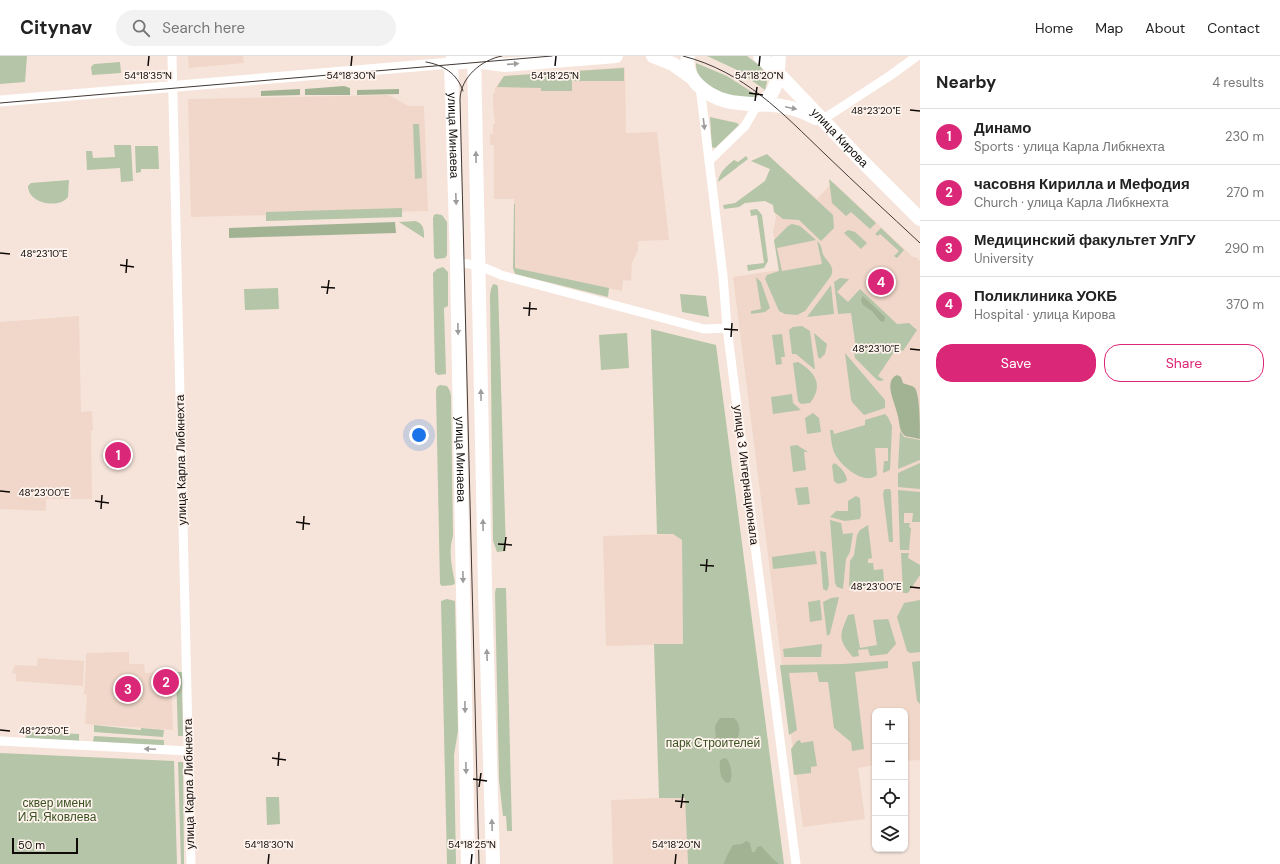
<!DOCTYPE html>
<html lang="en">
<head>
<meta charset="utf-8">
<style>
	body { margin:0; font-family:"DM Sans",sans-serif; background:#f2f2f2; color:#222 }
	.controls { position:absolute; right:12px; bottom:12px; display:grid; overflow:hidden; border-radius:8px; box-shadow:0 1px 3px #0004 }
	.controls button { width:36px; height:36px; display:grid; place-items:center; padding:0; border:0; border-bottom:1px solid #e0e0e0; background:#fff; color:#222; font:20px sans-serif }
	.scale { position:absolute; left:12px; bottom:10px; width:66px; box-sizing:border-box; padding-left:4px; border:2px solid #0f0a07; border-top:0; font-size:11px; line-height:14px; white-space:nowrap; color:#0f0a07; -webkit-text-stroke:3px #fef3ed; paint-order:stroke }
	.you { position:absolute; left:419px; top:379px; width:14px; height:14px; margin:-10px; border:3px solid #fff; border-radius:50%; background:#1a73e8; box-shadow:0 0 0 6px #1a73e833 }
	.badge { display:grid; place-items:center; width:26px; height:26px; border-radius:50%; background:#db2777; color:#fff; font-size:13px; font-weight:700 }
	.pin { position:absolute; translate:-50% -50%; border:2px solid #fff; box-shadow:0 1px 4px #0006 }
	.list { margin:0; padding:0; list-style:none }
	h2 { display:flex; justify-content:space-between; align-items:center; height:52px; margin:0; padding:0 16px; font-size:17px }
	h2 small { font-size:13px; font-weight:400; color:#767676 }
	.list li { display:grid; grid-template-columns:26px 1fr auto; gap:12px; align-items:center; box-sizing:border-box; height:56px; padding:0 16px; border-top:1px solid #e0e0e0 }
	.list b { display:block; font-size:15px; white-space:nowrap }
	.list p { margin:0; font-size:13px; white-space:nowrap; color:#767676 }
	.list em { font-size:13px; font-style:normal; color:#767676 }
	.actions { display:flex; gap:8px; padding:12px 16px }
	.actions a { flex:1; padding:9px 0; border:1px solid #db2777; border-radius:16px; text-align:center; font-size:14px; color:#db2777 }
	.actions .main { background:#db2777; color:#fff }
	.icon { flex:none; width:22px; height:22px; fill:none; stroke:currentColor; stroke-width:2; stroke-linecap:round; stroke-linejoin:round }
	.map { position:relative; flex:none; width:920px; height:808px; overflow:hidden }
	header { display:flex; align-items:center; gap:24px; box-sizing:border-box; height:56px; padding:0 20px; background:#fff; border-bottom:1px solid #e0e0e0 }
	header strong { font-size:19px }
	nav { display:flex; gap:22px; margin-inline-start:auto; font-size:14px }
	.search { width:280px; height:36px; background:#f2f2f2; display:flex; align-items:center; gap:10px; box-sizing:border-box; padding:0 14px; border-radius:22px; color:#767676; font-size:15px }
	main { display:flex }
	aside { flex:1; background:#fff }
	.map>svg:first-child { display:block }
	.built { fill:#f0d7c9 }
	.green { fill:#b5c5a7 }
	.forest { fill:#a2b394 }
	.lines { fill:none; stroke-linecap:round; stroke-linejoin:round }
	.minor { stroke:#fff; stroke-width:9 }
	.tertiary { stroke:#fff; stroke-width:11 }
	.primary { stroke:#fff; stroke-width:14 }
	.tram { stroke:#413935; stroke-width:1 }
	.oneway { fill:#9f9d9c }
	.ticks { fill:none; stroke:#0f0a07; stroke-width:1.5 }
	.labels { text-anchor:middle; stroke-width:3.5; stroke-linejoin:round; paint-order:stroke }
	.street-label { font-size:12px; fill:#0f0a07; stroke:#fef3ed }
	.park-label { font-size:12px; fill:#3a5121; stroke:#fef3ed }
	.ticks-label { font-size:10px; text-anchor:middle; fill:#0f0a07; stroke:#fef3ed; stroke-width:3.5; stroke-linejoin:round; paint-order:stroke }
</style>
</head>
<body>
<header>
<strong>Citynav</strong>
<div class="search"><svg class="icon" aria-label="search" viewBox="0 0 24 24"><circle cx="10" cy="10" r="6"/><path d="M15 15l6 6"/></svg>Search here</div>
<nav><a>Home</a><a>Map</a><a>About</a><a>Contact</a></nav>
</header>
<main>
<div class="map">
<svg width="920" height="808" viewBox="0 0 920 808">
	<rect width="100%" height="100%" fill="#f6e4da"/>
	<g class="built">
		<polygon points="188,0 243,0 244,7 189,12"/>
		<polygon points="625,11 626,77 657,76 669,184 638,185 638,194 632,207 631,225 623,224 622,235 515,212 515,149 514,148 514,143 494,143 494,89 490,89 490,78 493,78 493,68 495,68 493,49 493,37 495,37 495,32 504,20 552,16 553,21 576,19 575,15"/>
		<polygon points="388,39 409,50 424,50 428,155 191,161 188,43"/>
		<polygon points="788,117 817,143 833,126 913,201 916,201 920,205 920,704 905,705 905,655 875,655 875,709 858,712 865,763 803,771 781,602 733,221 779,214 773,176 776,162 771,134"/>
		<polygon points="79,260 81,356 92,355 93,375 91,375 92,443 46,443 46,455 0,453 0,266"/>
		<polygon points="673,478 682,484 683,588 606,590 603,480"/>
		<polygon points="129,596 129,608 144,608 145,617 171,616 173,674 85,668 87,639 84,638 86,608 86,597"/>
		<polygon points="38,602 84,605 83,630 16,625 16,618 12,617 15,609 37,610"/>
		<polygon points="685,741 688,808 613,808 611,744"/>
	</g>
	<g class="green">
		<polygon points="0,0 27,0 25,26 0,28"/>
		<polygon points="707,0 747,0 760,10 765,17 767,26 765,34 735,13"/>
		<polygon points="120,6 121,17 92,19 91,11 94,8"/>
		<path d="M696,7L727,20L758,40C738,47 694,32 696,7Z"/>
		<polygon points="624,12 624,25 572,25 572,35 541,35 541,32 497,31 504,20 552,17 552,21 576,19 576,15"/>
		<polygon points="710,61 737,67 739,69 715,92 712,91"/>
		<polygon points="413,68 419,68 422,122 415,123"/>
		<polygon points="114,89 131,89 133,125 121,126 120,112 87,114 86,95 92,95 93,102 115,101"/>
		<polygon points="135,90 158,90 159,113 141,113 141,116 136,117"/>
		<polygon points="767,98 833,159 834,172 821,185 799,164 783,163 774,156 773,149 765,145 745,147 739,151 724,153 723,149 735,147 765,125 770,113 751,105"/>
		<path d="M746,100L748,103L718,126C719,116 727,110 734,104L738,106Z"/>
		<polygon points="829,123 876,167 870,173 851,156 846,160 832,147"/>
		<path d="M69,124L68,141C59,153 28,148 28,130L31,127Z"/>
		<polygon points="514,148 515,148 515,212 609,232 608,241 515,218 513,212"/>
		<polygon points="402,152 402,161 266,165 266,156"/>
		<polygon points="757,153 762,159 768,205 764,212 748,215 747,209 764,207 757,159 751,160 750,154"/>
		<polygon points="436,158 442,159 447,166 447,199 445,202 436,203 434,201 433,162 434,159"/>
		<path d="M415,165C424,167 424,174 424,182L399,166Z"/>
		<path d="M792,168L800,170L816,184L777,192L782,215L822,208L817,185C824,192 820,193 824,200C828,207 835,210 831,220L805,255L797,259L785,258L779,255L765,223L767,219L779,215L774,184L788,170Z"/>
		<polygon points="881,172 904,194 897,202 894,200 899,195 880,178 878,180 875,178"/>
		<polygon points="848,174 855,176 867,187 861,193 844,177"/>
		<polygon points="443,211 448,216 448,250 444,252 446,318 438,319 435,316 433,217 437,213"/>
		<polygon points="756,221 761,226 770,252 765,256 751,258 751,255 761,253"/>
		<polygon points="840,222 849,223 837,236 848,246 860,233 897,268 909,267 917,274 903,295 896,293 878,320 884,324 880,325 877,324 855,302 854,294 856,293 851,257 838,258 834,226"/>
		<polygon points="493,228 497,229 498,231 506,495 497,496 493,485 490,239 491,233"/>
		<polygon points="831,229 834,258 807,261"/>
		<polygon points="278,232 279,253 245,254 244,233"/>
		<polygon points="680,238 706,240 709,261 682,256"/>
		<polygon points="802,270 810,275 815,313 814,313 796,298 792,298 789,274 793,271"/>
		<polygon points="651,273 716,289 784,808 688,808 685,742 659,742 654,588 683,588 682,484 673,478 657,478"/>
		<polygon points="627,277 629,312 601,314 599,279"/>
		<polygon points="814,277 827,288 825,298 820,303 818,301"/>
		<polygon points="782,278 785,301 781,301 782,308 776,309 772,279"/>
		<polygon points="845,297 885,344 885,352 864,359 852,346 851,343"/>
		<path d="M798,306C815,316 824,329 810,347L801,348L798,345L793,307Z"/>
		<path d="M440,329L447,330L450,335L451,340L453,480C448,496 452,511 455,527L453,529L442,530L440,528L436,335L437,331Z"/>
		<polygon points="792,338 793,347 801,354 773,358 771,341"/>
		<polygon points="813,357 819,362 821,376 807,378 805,362"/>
		<path d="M885,358L888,361L892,370L890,414L883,417L884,405H888V392H875L877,419C863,431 836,406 833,393C831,387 831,380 830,374H833L834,378L865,369V364Z"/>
		<polygon points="900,375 904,381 920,384 920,404 898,413"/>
		<polygon points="797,389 808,396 804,396 806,414 793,416 790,390"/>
		<path d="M834,407C840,410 846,417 847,424L845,426L838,428L834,425L832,410Z"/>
		<polygon points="920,407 920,433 898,431 898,417"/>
		<polygon points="808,431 810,448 798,449 795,432"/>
		<polygon points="886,433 890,433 891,436 893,486 889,486 883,438 884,434"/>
		<polygon points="898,434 920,436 920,466 912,466 913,457 904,457 904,467 910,467 909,471 911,472 909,494 900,494"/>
		<polygon points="856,440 860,442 861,459 860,463 845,465 830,461 836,455 848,455 848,445"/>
		<polygon points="830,464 841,467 843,478 853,477 850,496 846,503 843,533 837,531 835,527"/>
		<polygon points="868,469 872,502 868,503 868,507 873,507 874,514 883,513 884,525 878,526 879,532 849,532 850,505 854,499 857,479 860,474"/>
		<polygon points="815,495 817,508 773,513 772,501"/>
		<polygon points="820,495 826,496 829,529 827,535 823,533"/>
		<polygon points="901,497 909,497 908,502 920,509 920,519 908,537 903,537"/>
		<polygon points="496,532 506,532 512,775 507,775 506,760 503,760 499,724 495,537"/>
		<polygon points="839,541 830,578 827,580 823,546 831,542"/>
		<polygon points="447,543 455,545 458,675 454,699 456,808 447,808 441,545"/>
		<polygon points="820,544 822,564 810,566 808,546"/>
		<polygon points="920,544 920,596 910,597 907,595 897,561 904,547"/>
		<path d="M854,558L860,592L877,589L873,564L888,563L889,565L896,588L887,598L870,600L868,593L858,594L859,600L853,601C837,583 840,579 848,559Z"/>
		<polygon points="822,588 821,601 784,601 783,593"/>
		<polygon points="888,605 888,612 855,616 864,693 852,695 851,686 834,672 828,626 819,626 817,616 789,617 797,674 789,679 780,609 843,608"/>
		<polygon points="920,605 920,648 917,645 912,606"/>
		<polygon points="176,616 182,616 183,680 178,680"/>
		<polygon points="94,669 141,674 141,672 164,674 163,681 94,676"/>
		<polygon points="26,676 79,678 79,685 26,682"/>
		<polygon points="94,680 164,684 164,690 93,686"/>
		<polygon points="800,684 801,687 813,685 817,710 811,711 811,717 794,719 791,693 797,685"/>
		<polygon points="0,697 174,705 177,808 0,808"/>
		<polygon points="178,706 183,706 184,808 181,808"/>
		<polygon points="266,741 279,741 280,768 267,769"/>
	</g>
	<g class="forest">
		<polygon points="344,30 350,32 350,39 305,39 305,33"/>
		<polygon points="300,33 300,39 261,40 261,35"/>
		<polygon points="399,33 399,38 357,39 357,34"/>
		<polygon points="395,166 396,177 229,182 229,172"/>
		<polygon points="862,240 864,241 884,260 885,262 884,266 880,265 872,255 863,249 861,245"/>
		<path d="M897,319L901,321L903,327C907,329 912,329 915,332C920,340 920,370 920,383L905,380C898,374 900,365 897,357C895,346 883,325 897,319Z"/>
		<path d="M720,662H734C745,671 739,698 716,684L715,670Z"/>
		<path d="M723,702L727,703C731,708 733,720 730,726L727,727C720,723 719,713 720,705Z"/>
		<path d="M746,785L750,787L752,796H755L757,791L761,790L772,802L779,808H724C724,805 731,792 733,789L742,788Z"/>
	</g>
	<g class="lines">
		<g class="minor">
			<polyline points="172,0 191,808"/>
			<polyline points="700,30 723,220 727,272 796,808"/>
			<polyline points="822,64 891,19 917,0"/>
			<polyline points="709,105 745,70 757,49"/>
			<path d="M457,207C473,207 486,212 501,219L704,273L727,272"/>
			<polyline points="0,685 188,695"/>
		</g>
		<polyline class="tertiary" points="0,45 451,7"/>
		<g class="primary">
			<path id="s1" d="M454,0L451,7L457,207L468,808"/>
			<polyline points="474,0 485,530 493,808"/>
			<polyline points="653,0 673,8 691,21"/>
			<path d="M688,0C686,11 689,19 697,28C722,53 750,46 781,50C794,52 805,56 816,62"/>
			<path id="s2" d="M760,0L777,16L858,101L920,163"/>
			<polyline points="451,7 474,5 505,9 616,0"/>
			<path d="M757,49C779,39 777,21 779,0"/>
		</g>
		<g class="tram">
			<path d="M683,0C745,16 782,57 826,99C857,129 889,158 920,187"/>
			<path d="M426,6C443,9 457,17 463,35"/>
			<polyline points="0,47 552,0"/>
			<path d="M479,808L460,43C461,21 481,4 502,0"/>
		</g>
	</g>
	<defs><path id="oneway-solid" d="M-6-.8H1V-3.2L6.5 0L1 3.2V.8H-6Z"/></defs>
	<g class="oneway">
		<use href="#oneway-solid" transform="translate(513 8) rotate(-4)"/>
		<use href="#oneway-solid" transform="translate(791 52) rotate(12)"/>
		<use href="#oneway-solid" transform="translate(704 68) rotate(83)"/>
		<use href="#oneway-solid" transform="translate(476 101) rotate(-91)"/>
		<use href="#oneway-solid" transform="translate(456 143) rotate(88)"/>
		<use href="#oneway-solid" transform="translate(458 273) rotate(89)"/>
		<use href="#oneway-solid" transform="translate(481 339) rotate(-91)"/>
		<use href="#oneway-solid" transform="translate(483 469) rotate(-91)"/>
		<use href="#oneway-solid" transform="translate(463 521) rotate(89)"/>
		<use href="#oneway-solid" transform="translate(487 599) rotate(-92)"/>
		<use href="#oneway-solid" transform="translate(465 651) rotate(89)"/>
		<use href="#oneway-solid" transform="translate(150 693) rotate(-177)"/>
		<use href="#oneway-solid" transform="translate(466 712) rotate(89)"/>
		<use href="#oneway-solid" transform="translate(492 769) rotate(-92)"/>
	</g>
	<path class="ticks" d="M148,10L149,0M351,10L352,0M555,10L556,0M759,10L760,0M749,37L763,39M755,45L757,31M910,54L920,55M0,197L10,198M120,209L134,211M126,217L127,203M321,231L335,232M327,238L329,224M523,252L537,253M529,260L530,246M724,273L738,274M731,281L732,267M910,293L920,294M0,435L10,436M95,445L109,447M101,453L102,439M296,466L310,468M303,474L304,460M498,488L512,489M504,495L506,481M700,509L714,510M706,516L707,503M910,531L920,532M0,674L10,675M272,702L286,704M278,710L279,696M473,723L487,725M479,731L481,717M675,745L689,746M681,752L683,738M268,808L269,798M471,808L472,798M675,808L676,798"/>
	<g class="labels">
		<g class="street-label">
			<text dy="4" stroke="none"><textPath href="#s1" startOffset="80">улица Минаева</textPath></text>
			<text dy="4" stroke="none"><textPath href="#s2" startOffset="114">улица Кирова</textPath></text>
			<text transform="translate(181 404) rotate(-91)" y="4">улица Карла Либкнехта</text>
			<text dy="4" stroke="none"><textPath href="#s1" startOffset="404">улица Минаева</textPath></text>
			<text transform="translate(746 419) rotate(83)" y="4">улица 3 Интернационала</text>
			<text transform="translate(189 728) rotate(-91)" y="4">улица Карла Либкнехта</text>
		</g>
		<g class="park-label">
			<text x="713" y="691">парк Строителей</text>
			<text x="57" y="751">сквер имени<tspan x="57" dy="14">И.Я. Яковлева</tspan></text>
		</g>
	</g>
	<g class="ticks-label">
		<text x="148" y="23">54°18'35"N</text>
		<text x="351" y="23">54°18'30"N</text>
		<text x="555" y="23">54°18'25"N</text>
		<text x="759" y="23">54°18'20"N</text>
		<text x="876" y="58">48°23'20"E</text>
		<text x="44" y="201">48°23'10"E</text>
		<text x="876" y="296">48°23'10"E</text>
		<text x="44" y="440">48°23'00"E</text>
		<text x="876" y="534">48°23'00"E</text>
		<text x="44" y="678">48°22'50"E</text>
		<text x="269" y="792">54°18'30"N</text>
		<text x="472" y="792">54°18'25"N</text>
		<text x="676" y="792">54°18'20"N</text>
	</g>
</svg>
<div class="controls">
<button>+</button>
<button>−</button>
<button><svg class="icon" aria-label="locate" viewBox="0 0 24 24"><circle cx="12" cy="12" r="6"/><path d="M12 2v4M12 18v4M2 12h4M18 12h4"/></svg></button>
<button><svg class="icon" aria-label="layers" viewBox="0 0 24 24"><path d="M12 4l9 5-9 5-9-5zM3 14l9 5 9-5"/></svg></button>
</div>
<div class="scale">50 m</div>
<div class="you"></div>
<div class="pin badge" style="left:118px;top:399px">1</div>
<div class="pin badge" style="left:166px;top:626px">2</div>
<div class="pin badge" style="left:128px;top:633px">3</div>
<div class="pin badge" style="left:881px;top:226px">4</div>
</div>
<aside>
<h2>Nearby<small>4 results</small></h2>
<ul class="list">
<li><span class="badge">1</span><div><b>Динамо</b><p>Sports · улица Карла Либкнехта</p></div><em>230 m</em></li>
<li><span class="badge">2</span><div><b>часовня Кирилла и Мефодия</b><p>Church · улица Карла Либкнехта</p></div><em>270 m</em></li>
<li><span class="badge">3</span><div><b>Медицинский факультет УлГУ</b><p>University</p></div><em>290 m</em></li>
<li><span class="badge">4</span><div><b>Поликлиника УОКБ</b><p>Hospital · улица Кирова</p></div><em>370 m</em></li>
</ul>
<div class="actions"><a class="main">Save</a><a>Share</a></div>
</aside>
</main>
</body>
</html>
